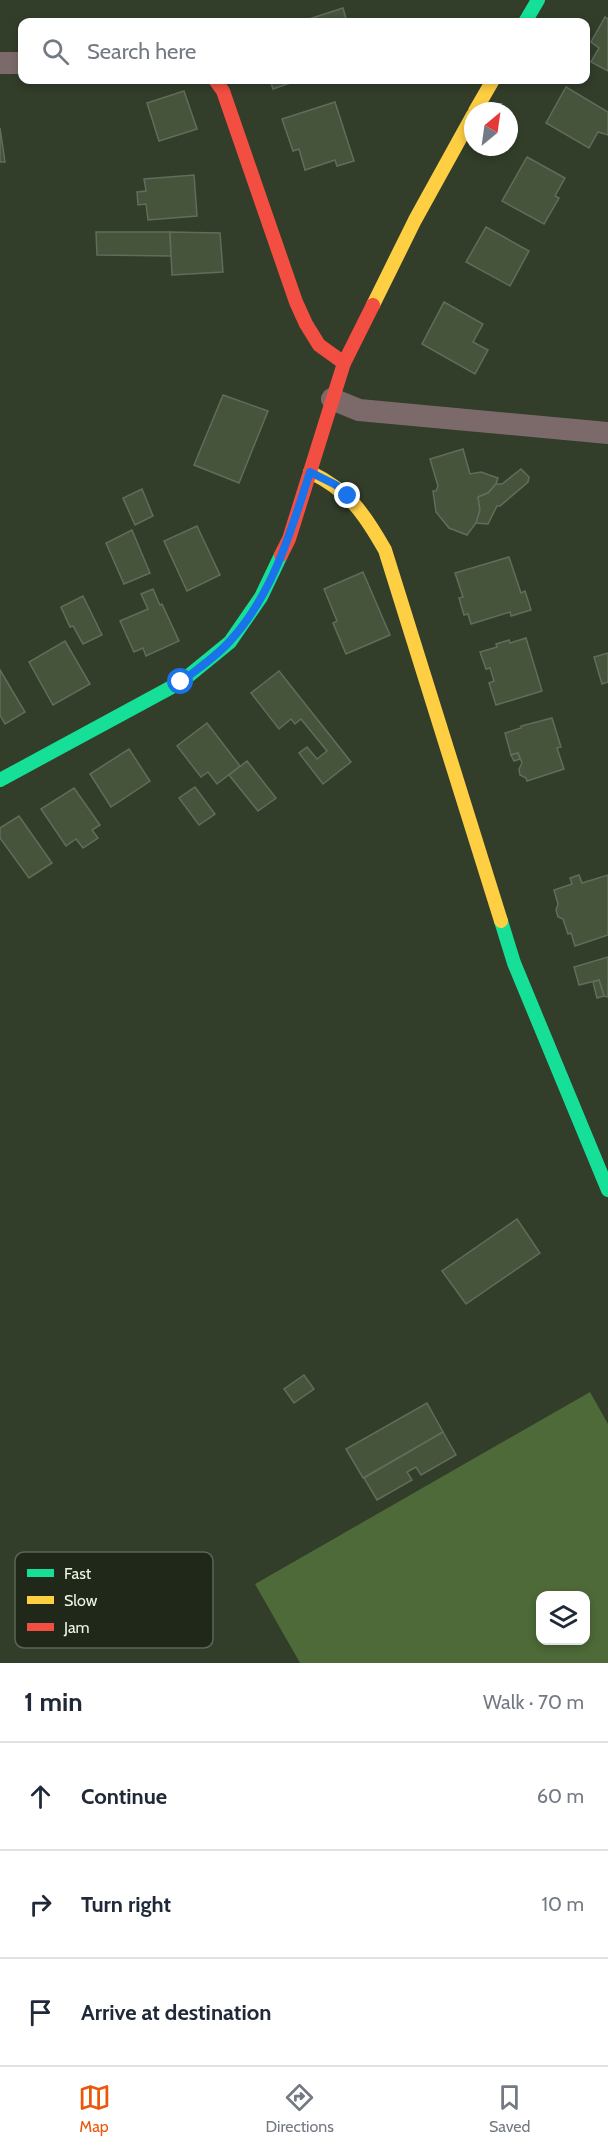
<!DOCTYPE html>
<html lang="en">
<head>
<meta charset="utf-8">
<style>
	body { margin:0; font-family:Cabin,sans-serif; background:#f6f6f7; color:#1f2937 }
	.controls { position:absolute; right:18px; bottom:18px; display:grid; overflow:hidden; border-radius:12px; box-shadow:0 3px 9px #0003 }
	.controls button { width:54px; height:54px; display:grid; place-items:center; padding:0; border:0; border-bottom:2px solid #e0e1e3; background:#fff; color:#1f2937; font:30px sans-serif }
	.compass { position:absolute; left:464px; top:102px; width:54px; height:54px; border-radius:50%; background:#fff; box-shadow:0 3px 9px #0003; rotate:29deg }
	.stop { position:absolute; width:18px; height:18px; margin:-14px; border:4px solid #1a73e8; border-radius:50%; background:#fff }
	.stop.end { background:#1a73e8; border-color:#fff; box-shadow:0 2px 6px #0008 }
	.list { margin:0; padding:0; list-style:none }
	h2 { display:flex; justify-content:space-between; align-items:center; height:78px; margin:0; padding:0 24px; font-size:26px }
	h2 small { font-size:20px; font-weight:400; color:#747a83 }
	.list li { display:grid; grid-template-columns:39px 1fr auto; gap:18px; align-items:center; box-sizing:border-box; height:108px; padding:0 24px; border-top:2px solid #e0e1e3 }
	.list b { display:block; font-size:22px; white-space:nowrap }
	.list em { font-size:20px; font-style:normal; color:#747a83 }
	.icon { flex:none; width:33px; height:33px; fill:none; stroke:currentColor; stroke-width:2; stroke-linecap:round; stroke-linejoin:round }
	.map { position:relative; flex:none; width:608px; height:1663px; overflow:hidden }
	.search { position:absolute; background:#fff; box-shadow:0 3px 9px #0003; left:18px; right:18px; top:18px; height:66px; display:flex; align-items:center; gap:15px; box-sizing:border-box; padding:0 21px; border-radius:12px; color:#747a83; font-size:22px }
	.sheet { height:402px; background:#fff }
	nav { display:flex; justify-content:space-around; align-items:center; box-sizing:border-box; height:84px; border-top:2px solid #e0e1e3; background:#fff; font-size:16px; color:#747a83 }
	nav a { display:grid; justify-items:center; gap:3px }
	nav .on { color:#ea580c }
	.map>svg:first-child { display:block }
	.green { fill:#4d6a38; fill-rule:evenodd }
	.building { fill:#46543c; stroke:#626c5c; stroke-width:1.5 }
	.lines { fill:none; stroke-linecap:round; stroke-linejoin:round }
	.street { stroke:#7c6a6a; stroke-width:22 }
	.fast { stroke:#16e098; stroke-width:14 }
	.slow { stroke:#ffcf43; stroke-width:14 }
	.jam { stroke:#f24e42; stroke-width:14 }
	.route { stroke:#1a73e8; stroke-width:8 }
	.key { fill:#1f2819; stroke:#5c6656; stroke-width:1.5 }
	.key-label { font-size:16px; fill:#ebf8e3 }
</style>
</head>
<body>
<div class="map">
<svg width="608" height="1663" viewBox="0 0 608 1663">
	<rect width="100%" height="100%" fill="#323d2a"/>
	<path class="green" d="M590,1392L608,1424V1663H300L255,1584ZM540,1596H586V1640H540Z"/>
	<g class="building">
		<polygon points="343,8 347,22 310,22 309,19"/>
		<polygon points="605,17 608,19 608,71 591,62 599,48 591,42"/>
		<polygon points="270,80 299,80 273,89"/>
		<polygon points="566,87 608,112 608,135 598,132 589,148 546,123"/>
		<polygon points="184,91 197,129 159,141 147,103"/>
		<polygon points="335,102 354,161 337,166 335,160 305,170 299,149 293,151 282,119"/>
		<polygon points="0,128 5,162 0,162"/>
		<polygon points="527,157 565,178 555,196 559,198 544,224 502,201"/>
		<polygon points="194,175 197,216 148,220 146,204 138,205 137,192 146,191 144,179"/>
		<polygon points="486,227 529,251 510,286 466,262"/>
		<polygon points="96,232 170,232 171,256 97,255"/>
		<polygon points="170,232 220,233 223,272 172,275"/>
		<polygon points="444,302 483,324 473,342 488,350 475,374 422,344"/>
		<polygon points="223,395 268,411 239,483 194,465"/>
		<polygon points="463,449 470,474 481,472 498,478 496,484 488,493 478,497 480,510 476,523 467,535 449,528 436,512 433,491 436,491 438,486 430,459"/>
		<polygon points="521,469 529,477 528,482 500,506 497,506 488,524 476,523 480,510 478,497 488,493 496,484 502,484"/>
		<polygon points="142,489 153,516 135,525 123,498"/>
		<polygon points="197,526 220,575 187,591 164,541"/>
		<polygon points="132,530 150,573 124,584 106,543"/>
		<polygon points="509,557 521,593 525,591 531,610 511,616 510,612 471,624 468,614 464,615 459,598 463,597 455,573"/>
		<polygon points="363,572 390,635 346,654 333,623 337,621 324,589"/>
		<polygon points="153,589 160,605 162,604 179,641 146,656 143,648 134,652 120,621 148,609 141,594"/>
		<polygon points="83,596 102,635 83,644 73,626 70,627 61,607"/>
		<polygon points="526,638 542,691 496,705 489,683 494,681 490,668 486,669 480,652 497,647 496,644 509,640 510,643"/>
		<polygon points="65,641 90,684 53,705 29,662"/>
		<polygon points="608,653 608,682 602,684 594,657"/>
		<polygon points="0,670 25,712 5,724 0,715"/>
		<polygon points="279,671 351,762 323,784 299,753 307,747 317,759 327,751 301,719 295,724 291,719 279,729 251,693"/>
		<polygon points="552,718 561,747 557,748 564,769 527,781 526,778 520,775 519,769 522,763 518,753 511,755 505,733 521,728 521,726"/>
		<polygon points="207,723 240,766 217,784 208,772 201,777 177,746"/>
		<polygon points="129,749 150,781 111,807 90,774"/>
		<polygon points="518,753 520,759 514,761 511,755"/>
		<polygon points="247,761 276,798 258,811 229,775"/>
		<polygon points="195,787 215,814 199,825 179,798"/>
		<polygon points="74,788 100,825 92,830 98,838 83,848 76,839 66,846 41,809"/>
		<polygon points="19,816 52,863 29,878 0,838 0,828"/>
		<polygon points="579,875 582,883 608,875 608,935 575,946 571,933 568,934 563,919 558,917 556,910 558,904 554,890 572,884 570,878"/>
		<polygon points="608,957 608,997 604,996 599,980 579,985 574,967"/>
		<polygon points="599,980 604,996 597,998 593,982"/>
		<polygon points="517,1219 540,1253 466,1304 442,1271"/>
		<polygon points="304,1375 314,1389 294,1403 284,1389"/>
		<polygon points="427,1403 443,1432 363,1478 346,1449"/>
		<polygon points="443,1432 456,1455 421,1475 416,1467 407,1472 412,1480 377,1500 364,1478"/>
	</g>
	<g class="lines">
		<g class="street">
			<polyline points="0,63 22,63"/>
			<polyline points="332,399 359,410 608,433"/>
		</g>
		<g class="fast">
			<polyline points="525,22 538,0"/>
			<polyline points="0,780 181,682 230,642 261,597 281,555"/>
			<polyline points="501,921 514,963 608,1190"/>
		</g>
		<g class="slow">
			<polyline points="475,111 493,80"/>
			<polyline points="373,305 415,220 473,115"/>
			<path d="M310,472C349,491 364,513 385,550L501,921"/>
		</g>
		<g class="jam">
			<polyline points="215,80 223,91 296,302 306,324 319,345 344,363"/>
			<polyline points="281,555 289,539 344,363 373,305"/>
		</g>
	</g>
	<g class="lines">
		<path class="route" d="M181,682C197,669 216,657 230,641C273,594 291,531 310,472L336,485L348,496"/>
	</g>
	<rect x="15" y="1552" width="198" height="96" rx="9" class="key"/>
	<rect x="27" y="1569" width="27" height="8" fill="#16e098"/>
	<rect x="27" y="1596" width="27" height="8" fill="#ffcf43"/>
	<rect x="27" y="1623" width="27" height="8" fill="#f24e42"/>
	<g class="key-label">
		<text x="64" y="1579">Fast</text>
		<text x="64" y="1606">Slow</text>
		<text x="64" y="1633">Jam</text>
	</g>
</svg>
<div class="controls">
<button><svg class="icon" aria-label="layers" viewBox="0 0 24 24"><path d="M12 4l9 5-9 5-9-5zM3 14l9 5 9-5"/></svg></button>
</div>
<svg class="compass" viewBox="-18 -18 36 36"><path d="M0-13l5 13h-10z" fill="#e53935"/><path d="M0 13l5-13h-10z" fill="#747a83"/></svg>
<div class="stop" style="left:181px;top:682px"></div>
<div class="stop end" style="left:348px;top:496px"></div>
<div class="search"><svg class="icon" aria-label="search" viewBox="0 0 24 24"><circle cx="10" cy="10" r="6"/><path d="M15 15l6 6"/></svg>Search here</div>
</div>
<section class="sheet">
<h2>1 min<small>Walk · 70 m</small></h2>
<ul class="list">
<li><svg class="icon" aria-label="ahead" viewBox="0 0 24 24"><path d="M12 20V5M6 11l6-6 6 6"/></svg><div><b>Continue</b></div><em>60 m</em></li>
<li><svg class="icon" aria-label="right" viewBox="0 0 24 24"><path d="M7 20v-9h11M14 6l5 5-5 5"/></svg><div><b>Turn right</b></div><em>10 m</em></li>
<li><svg class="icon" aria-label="arrive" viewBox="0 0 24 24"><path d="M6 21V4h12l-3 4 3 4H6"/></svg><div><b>Arrive at destination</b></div></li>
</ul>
</section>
<nav>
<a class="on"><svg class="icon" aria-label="map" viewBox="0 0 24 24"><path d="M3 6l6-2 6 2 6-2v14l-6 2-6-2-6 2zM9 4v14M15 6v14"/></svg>Map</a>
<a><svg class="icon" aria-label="directions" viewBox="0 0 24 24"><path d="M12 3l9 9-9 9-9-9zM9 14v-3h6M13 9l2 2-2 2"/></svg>Directions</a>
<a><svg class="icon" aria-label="saved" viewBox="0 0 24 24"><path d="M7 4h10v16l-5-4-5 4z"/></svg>Saved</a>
</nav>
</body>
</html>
